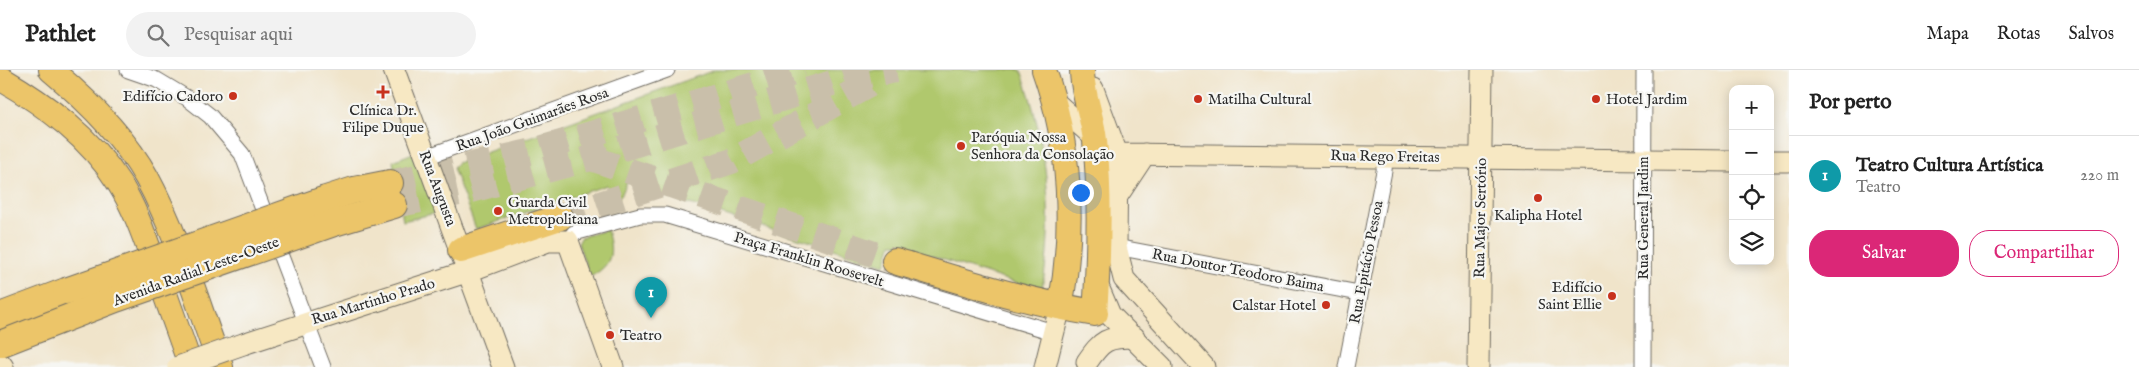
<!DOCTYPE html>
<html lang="pt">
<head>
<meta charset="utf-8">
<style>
	body { margin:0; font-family:"IM FELL English",serif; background:#f2f2f2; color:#222 }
	.controls { position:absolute; right:15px; top:15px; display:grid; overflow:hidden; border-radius:10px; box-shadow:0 2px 12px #0003 }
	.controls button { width:45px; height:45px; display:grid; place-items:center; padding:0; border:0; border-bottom:1px solid #e0e0e0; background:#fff; color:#222; font:25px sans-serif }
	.you { position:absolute; left:1080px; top:122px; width:18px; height:18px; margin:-12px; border:4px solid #fff; border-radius:50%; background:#1a73e8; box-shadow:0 0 0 8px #1a73e833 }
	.badge { display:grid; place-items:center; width:32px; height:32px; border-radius:50%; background:#db2777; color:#fff; font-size:16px; font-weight:700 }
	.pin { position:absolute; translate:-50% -41px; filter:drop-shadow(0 1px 2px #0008) }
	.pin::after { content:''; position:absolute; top:26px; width:18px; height:15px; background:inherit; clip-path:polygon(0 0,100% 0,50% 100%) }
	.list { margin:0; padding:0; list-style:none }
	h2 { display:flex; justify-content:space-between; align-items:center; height:65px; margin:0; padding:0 20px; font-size:21px }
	h2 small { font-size:16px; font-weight:400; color:#767676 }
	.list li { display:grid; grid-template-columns:32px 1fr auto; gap:15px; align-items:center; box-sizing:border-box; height:80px; padding:0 20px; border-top:1px solid #e0e0e0 }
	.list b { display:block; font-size:19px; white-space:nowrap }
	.list p { margin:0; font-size:16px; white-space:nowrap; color:#767676 }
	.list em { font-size:16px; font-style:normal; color:#767676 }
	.actions { display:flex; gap:10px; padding:15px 20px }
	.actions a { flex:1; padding:11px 0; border:1px solid #db2777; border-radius:20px; text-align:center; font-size:18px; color:#db2777 }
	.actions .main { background:#db2777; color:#fff }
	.icon { flex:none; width:28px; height:28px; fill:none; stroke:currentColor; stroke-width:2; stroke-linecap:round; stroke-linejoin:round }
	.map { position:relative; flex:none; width:1789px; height:297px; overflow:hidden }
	header { display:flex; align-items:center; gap:30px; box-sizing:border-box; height:70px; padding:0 25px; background:#fff; border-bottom:1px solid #e0e0e0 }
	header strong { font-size:24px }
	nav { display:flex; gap:28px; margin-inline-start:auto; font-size:18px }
	.search { width:350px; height:45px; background:#f2f2f2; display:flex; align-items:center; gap:12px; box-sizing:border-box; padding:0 18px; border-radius:28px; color:#767676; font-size:19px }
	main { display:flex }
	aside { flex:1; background:#fff }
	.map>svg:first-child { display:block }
	.green { fill:#b0c86d; stroke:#6e7a4c }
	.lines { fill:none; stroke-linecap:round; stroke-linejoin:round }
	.highway-tunnel { stroke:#c9bfaa; stroke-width:26; stroke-dasharray:26 13; stroke-linecap:butt }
	.street-casing { stroke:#706c63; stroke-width:17 }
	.secondary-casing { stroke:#706c63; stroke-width:23 }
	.primary-casing { stroke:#706c63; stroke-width:26 }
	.highway-casing { stroke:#706c63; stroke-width:28 }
	.street { stroke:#fff; stroke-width:15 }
	.secondary { stroke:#f7e8c3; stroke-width:21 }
	.primary { stroke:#ecc569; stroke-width:24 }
	.highway { stroke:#ecc569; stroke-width:26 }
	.secondary-bridge-casing { stroke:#706c63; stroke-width:23; stroke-linecap:butt }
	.highway-bridge-casing { stroke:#706c63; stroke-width:28; stroke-linecap:butt }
	.secondary-bridge { stroke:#f7e8c3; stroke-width:21 }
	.highway-bridge { stroke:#ecc569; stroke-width:26 }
	.poi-dot { fill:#c8321e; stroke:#f6f6f2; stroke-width:2 }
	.labels { text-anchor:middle; stroke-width:4.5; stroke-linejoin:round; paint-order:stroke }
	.poi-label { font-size:15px; fill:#2b2b2b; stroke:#f6f6f2; text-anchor:start }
	.street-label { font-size:15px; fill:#2b2b2b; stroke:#f6f6f2 }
</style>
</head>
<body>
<header>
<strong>Pathlet</strong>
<div class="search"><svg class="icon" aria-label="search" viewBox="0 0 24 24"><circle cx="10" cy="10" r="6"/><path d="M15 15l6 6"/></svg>Pesquisar aqui</div>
<nav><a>Mapa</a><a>Rotas</a><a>Salvos</a></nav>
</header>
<main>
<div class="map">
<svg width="1789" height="297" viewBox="0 0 1789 297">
	<rect width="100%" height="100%" fill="#f6f6f2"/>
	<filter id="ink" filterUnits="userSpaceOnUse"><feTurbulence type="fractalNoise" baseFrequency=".02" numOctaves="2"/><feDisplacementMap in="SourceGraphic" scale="10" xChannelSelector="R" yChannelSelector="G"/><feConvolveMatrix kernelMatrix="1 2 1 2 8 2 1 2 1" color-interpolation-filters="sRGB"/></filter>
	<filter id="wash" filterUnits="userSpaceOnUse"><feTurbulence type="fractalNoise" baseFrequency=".0096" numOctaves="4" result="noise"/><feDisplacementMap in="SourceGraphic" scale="20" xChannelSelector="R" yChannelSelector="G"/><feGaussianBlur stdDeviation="1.12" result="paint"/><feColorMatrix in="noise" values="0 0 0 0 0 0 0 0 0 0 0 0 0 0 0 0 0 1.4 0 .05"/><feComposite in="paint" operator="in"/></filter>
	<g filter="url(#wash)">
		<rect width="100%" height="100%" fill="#f0e4ca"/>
		<g class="green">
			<path d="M715,0H1021C1046,70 1056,145 1042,218L1019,214L892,173L885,195L648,121L650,118L627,112L621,126L612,133L607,115L476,159L453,98L457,93Z"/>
			<polygon points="413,83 436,143 403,151 393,91"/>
			<path d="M607,160C614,184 612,195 590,207L578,173L581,167Z"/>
		</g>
	</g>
	<g filter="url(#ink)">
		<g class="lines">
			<g class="highway-tunnel">
				<polyline points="591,88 895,191"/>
				<polyline points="390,113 534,81 804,0"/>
				<polyline points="394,135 464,122 591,88 845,9 896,0"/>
				<polyline points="560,147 732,91 872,13"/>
			</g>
			<g class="street-casing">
				<g id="street">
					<polyline points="128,0 157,10 187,28 210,46 242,84 323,297"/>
					<polyline points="426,87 667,0"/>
					<polyline points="568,171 574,163 640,145 665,145 1053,262"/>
					<polyline points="1116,177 1359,223"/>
					<polyline points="1346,297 1384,101 1385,86"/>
					<polyline points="1643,297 1644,0"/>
				</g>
			</g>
			<g class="secondary-casing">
				<g id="secondary">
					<polyline points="394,0 503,297"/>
					<polyline points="1093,19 1117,84 1116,177 1124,209 1204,297"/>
					<polyline points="1056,33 1095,68 1117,84 1733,91"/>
					<polyline points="1770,91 1789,91"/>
					<polyline points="1116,128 1145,84"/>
					<polyline points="1097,214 1110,245 1162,297"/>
					<polyline points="246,273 469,201 548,171 568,171 613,297"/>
					<path d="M1087,292C1102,270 1107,267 1134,267"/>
					<polyline points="0,293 3,297"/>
					<polyline points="1045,297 1060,237"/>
					<polyline points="1478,297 1482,0"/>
				</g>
			</g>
			<g class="primary-casing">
				<g id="primary">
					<path d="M51,0C87,30 124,66 147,108C178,165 198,236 221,297"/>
					<path d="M1044,0C1071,76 1075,159 1060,237"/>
					<path d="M1082,0C1082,24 1093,47 1095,71C1101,128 1099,186 1095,243"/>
					<path d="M0,8C46,35 90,67 119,113C135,138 145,168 155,196C167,230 179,264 191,297"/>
				</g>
			</g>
			<g class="highway-casing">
				<g id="highway">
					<polyline points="326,129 354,120 390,113"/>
					<polyline points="334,153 394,135"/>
					<polyline points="461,180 560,147"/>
					<path d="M895,191C961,211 1027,232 1095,243"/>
					<polyline points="0,246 66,221"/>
				</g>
			</g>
			<use href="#street" class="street"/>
			<use href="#secondary" class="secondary"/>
			<use href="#primary" class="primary"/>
			<use href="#highway" class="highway"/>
			<g class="secondary-bridge-casing">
				<polyline id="secondary-bridge" points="178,297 246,273"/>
			</g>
			<g class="highway-bridge-casing">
				<g id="highway-bridge">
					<polyline points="66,221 326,129"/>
					<polyline points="0,274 116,229 334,153"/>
				</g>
			</g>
			<use href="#secondary-bridge" class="secondary-bridge"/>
			<use href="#highway-bridge" class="highway-bridge"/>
		</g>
	</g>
	<g class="poi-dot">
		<path d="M380.5 14.5h5v5h5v5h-5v5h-5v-5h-5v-5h5z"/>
		<circle cx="233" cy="26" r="5"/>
		<circle cx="1198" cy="29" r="5"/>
		<circle cx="1596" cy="29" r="5"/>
		<circle cx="961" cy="76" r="5"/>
		<circle cx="1538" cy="128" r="5"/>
		<circle cx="498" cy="141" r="5"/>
		<circle cx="1612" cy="226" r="5"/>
		<circle cx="1326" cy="235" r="5"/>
		<circle cx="610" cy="265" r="5"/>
	</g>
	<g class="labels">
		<g class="poi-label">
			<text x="223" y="31" text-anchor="end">Edifício Cadoro</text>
			<text x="1208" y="34">Matilha Cultural</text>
			<text x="1606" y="34">Hotel Jardim</text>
			<text x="383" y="45" text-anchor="middle">Clínica Dr.<tspan x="383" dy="17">Filipe Duque</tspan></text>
			<text x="971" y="72">Paróquia Nossa<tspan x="971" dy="17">Senhora da Consolação</tspan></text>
			<text x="508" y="137">Guarda Civil<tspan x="508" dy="17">Metropolitana</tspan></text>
			<text x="1538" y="150" text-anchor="middle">Kalipha Hotel</text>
			<text x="1602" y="222" text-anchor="end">Edifício<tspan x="1602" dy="17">Saint Ellie</tspan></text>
			<text x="1316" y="240" text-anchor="end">Calstar Hotel</text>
			<text x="620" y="270">Teatro</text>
		</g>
		<g class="street-label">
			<text transform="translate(532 49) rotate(-20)" y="5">Rua João Guimarães Rosa</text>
			<text transform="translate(1385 86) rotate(1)" y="5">Rua Rego Freitas</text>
			<text transform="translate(438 118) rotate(69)" y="5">Rua Augusta</text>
			<text transform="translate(1480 148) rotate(-89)" y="5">Rua Major Sertório</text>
			<text transform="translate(1643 148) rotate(-90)" y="5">Rua General Jardim</text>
			<text transform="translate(809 189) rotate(17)" y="5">Praça Franklin Roosevelt</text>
			<text transform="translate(1366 192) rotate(-79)" y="5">Rua Epitácio Pessoa</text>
			<text transform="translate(1238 200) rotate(11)" y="5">Rua Doutor Teodoro Baima</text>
			<text transform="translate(196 201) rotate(-20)" y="5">Avenida Radial Leste-Oeste</text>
			<text transform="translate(373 231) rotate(-17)" y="5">Rua Martinho Prado</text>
		</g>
	</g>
</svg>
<div class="controls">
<button>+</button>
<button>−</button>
<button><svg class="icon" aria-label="locate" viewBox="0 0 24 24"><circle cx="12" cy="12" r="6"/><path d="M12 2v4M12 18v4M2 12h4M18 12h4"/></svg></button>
<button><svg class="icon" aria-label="layers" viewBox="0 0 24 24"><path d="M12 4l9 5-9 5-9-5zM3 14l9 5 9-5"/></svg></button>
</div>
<div class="you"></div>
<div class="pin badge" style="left:651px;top:248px;background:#0f9aa8">1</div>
</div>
<aside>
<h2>Por perto<small></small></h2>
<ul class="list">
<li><span class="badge" style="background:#0f9aa8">1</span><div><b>Teatro Cultura Artística</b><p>Teatro</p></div><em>220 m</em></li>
</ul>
<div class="actions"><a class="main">Salvar</a><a>Compartilhar</a></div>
</aside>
</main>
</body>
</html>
